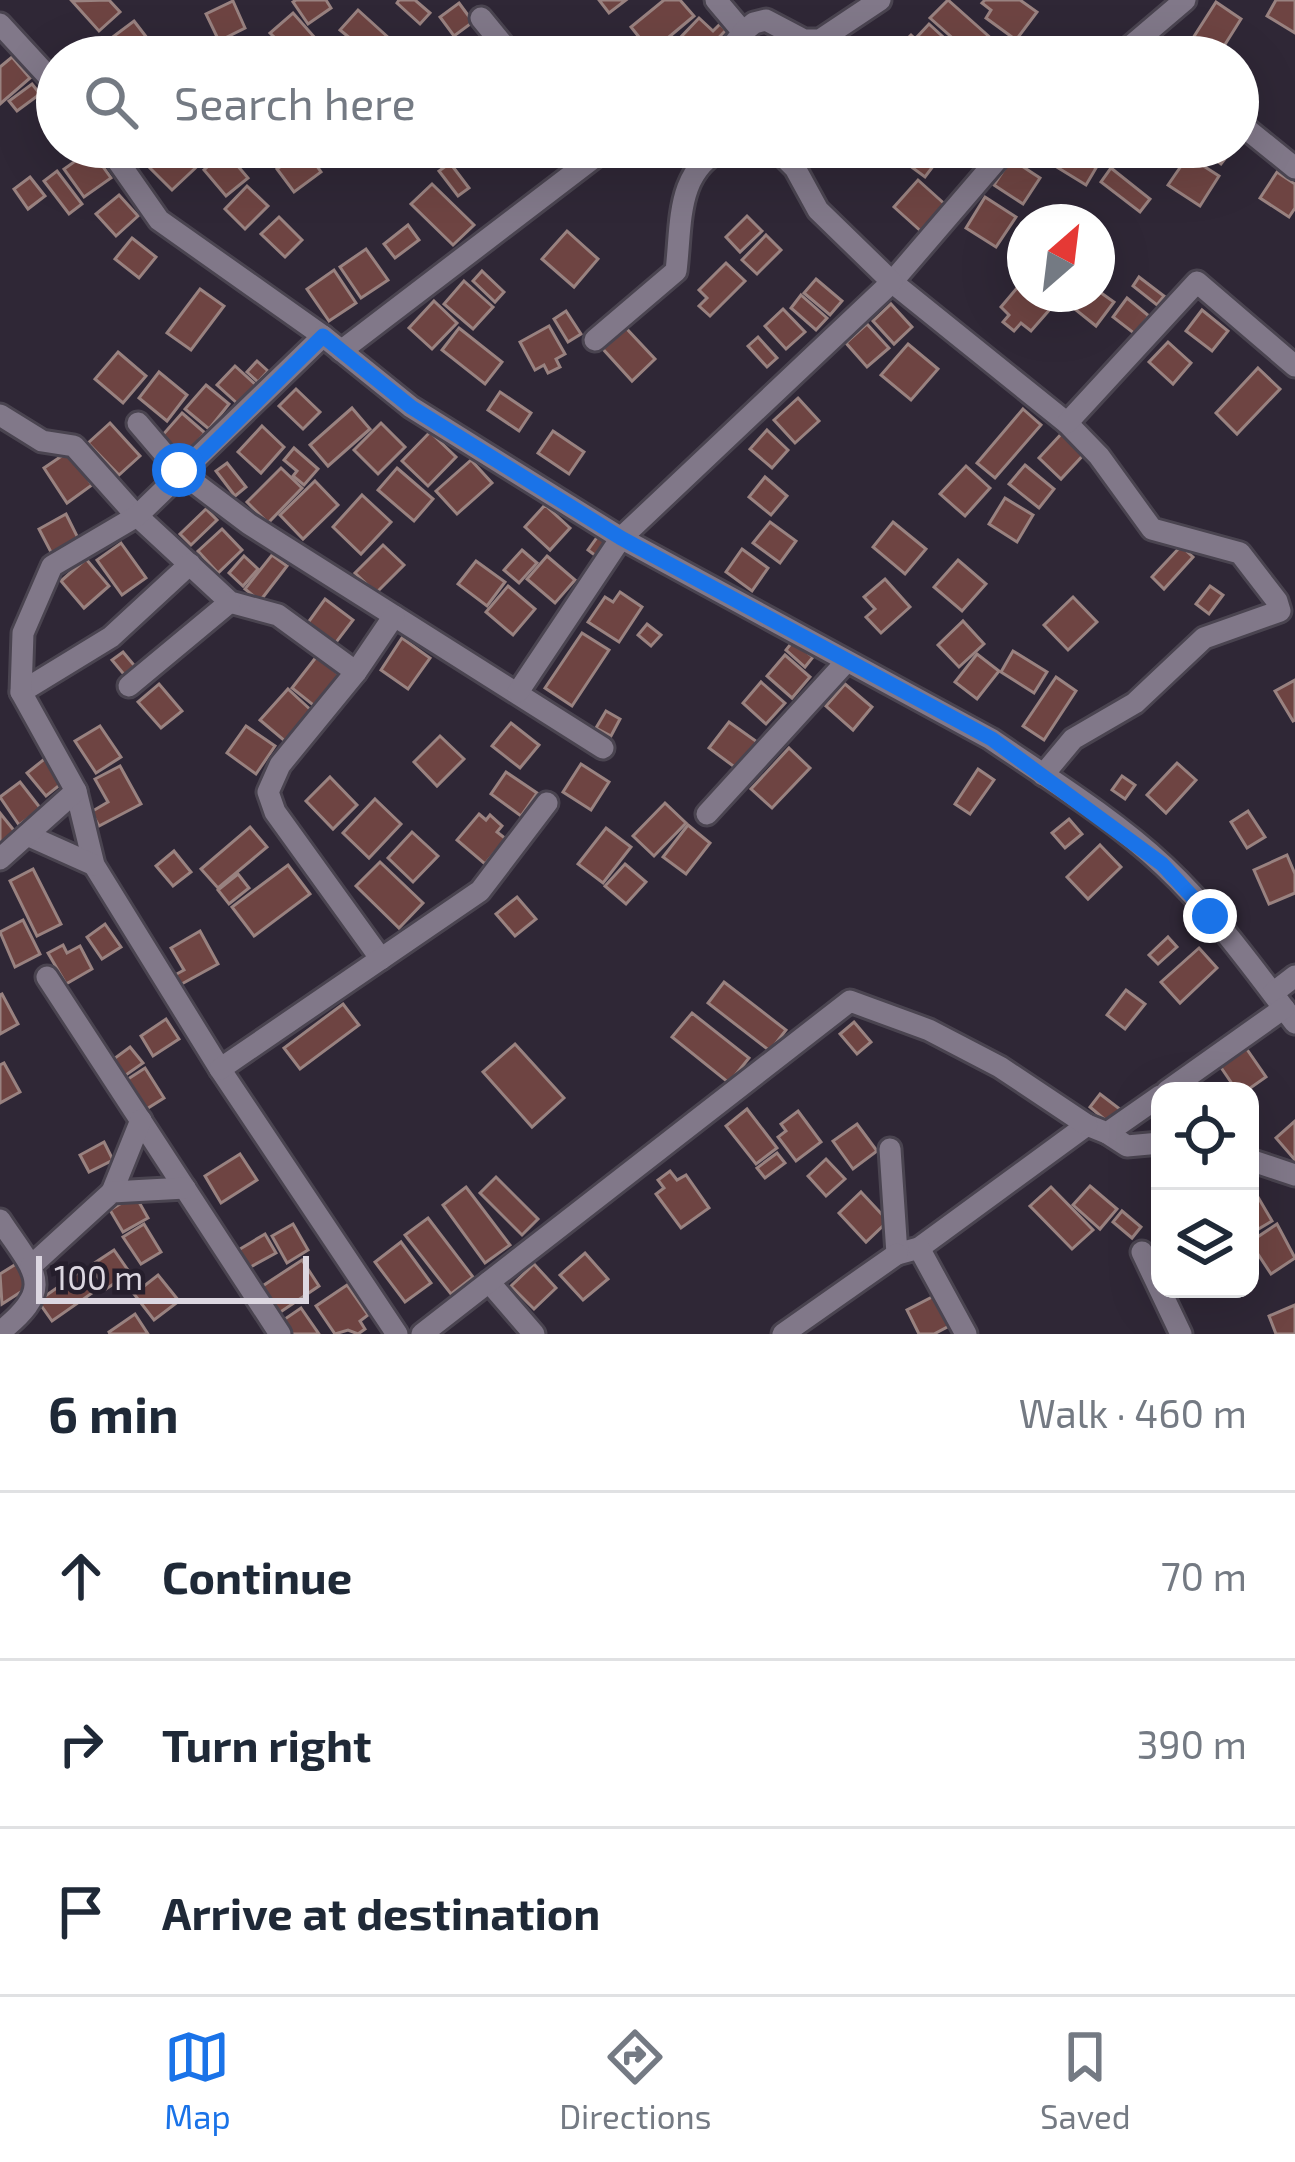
<!DOCTYPE html>
<html lang="en">
<head>
<meta charset="utf-8">
<style>
	body { margin:0; font-family:"Exo 2",sans-serif; background:#f2f2f3; color:#1f2937 }
	.controls { position:absolute; right:36px; bottom:36px; display:grid; overflow:hidden; border-radius:24px; box-shadow:0 12px 48px #0002 }
	.controls button { width:108px; height:108px; display:grid; place-items:center; padding:0; border:0; border-bottom:3px solid #e0e1e3; background:#fff; color:#1f2937; font:60px sans-serif }
	.compass { position:absolute; left:1007px; top:204px; width:108px; height:108px; border-radius:50%; background:#fff; box-shadow:0 12px 48px #0002; rotate:28deg }
	.scale { position:absolute; left:36px; bottom:30px; width:273px; box-sizing:border-box; padding-left:12px; border:6px solid #dcd7e1; border-top:0; font-size:33px; line-height:42px; white-space:nowrap; color:#dcd7e1; -webkit-text-stroke:9px #251e2c; paint-order:stroke }
	.stop { position:absolute; width:36px; height:36px; margin:-27px; border:9px solid #1a73e8; border-radius:50%; background:#fff }
	.stop.end { background:#1a73e8; border-color:#fff; box-shadow:0 3px 12px #0008 }
	.list { margin:0; padding:0; list-style:none }
	h2 { display:flex; justify-content:space-between; align-items:center; height:156px; margin:0; padding:0 48px; font-size:51px }
	h2 small { font-size:39px; font-weight:400; color:#747a83 }
	.list li { display:grid; grid-template-columns:78px 1fr auto; gap:36px; align-items:center; box-sizing:border-box; height:168px; padding:0 48px; border-top:3px solid #e0e1e3 }
	.list b { display:block; font-size:45px; white-space:nowrap }
	.list em { font-size:39px; font-style:normal; color:#747a83 }
	.icon { flex:none; width:66px; height:66px; fill:none; stroke:currentColor; stroke-width:2; stroke-linecap:round; stroke-linejoin:round }
	.map { position:relative; flex:none; width:1295px; height:1334px; overflow:hidden }
	.search { position:absolute; background:#fff; box-shadow:0 12px 48px #0002; left:36px; right:36px; top:36px; height:132px; display:flex; align-items:center; gap:30px; box-sizing:border-box; padding:0 42px; border-radius:66px; color:#747a83; font-size:45px }
	.sheet { height:660px; background:#fff }
	nav { display:flex; justify-content:space-around; align-items:center; box-sizing:border-box; height:168px; border-top:3px solid #e0e1e3; background:#fff; font-size:33px; color:#747a83 }
	nav a { display:grid; justify-items:center; gap:6px }
	nav .on { color:#1a73e8 }
	.map>svg:first-child { display:block }
	.building { fill:#6e4442; stroke:#998280; stroke-width:3 }
	.lines { fill:none; stroke-linecap:round; stroke-linejoin:round }
	.street-casing { stroke:#4a4450; stroke-width:27 }
	.street { stroke:#817889; stroke-width:21 }
	.route { stroke:#1a73e8; stroke-width:15 }
</style>
</head>
<body>
<div class="map">
<svg width="1295" height="1334" viewBox="0 0 1295 1334">
	<rect width="100%" height="100%" fill="#2f2736"/>
	<g class="building">
		<polygon points="109,0 120,12 99,31 72,1"/>
		<polygon points="296,0 326,0 331,8 308,24 293,2"/>
		<polygon points="399,0 415,0 430,13 420,24 397,3"/>
		<polygon points="599,0 626,0 609,13"/>
		<polygon points="664,0 680,0 694,16 651,52 631,27"/>
		<polygon points="948,0 1003,49 995,57 974,57 930,18"/>
		<polygon points="985,0 1020,0 1037,12 1016,40 986,18 991,10 982,3"/>
		<polygon points="1276,0 1295,0 1295,33 1267,16"/>
		<polygon points="233,1 245,28 219,41 206,14"/>
		<polygon points="1216,2 1241,19 1219,54 1193,38"/>
		<polygon points="459,3 473,22 454,36 440,17"/>
		<polygon points="358,10 390,39 373,57 340,30"/>
		<polygon points="293,13 316,39 295,57 270,33"/>
		<polygon points="699,18 713,31 720,24 726,30 700,57 679,39"/>
		<polygon points="134,21 151,43 133,57 117,57 106,42"/>
		<polygon points="929,24 965,57 939,57 917,37"/>
		<polygon points="911,35 930,53 927,57 900,57 894,52"/>
		<polygon points="392,43 400,51 394,57 378,57"/>
		<polygon points="858,45 868,57 845,57"/>
		<polygon points="12,57 30,78 0,104 0,67"/>
		<polygon points="32,84 40,94 17,111 9,101"/>
		<polygon points="172,147 196,147 206,158 172,190 150,168"/>
		<polygon points="260,147 297,147 298,150 270,165"/>
		<polygon points="406,147 445,147 420,165"/>
		<polygon points="473,147 506,147 486,163"/>
		<polygon points="906,147 943,147 946,149 925,177 898,157"/>
		<polygon points="1038,147 1063,147 1096,168 1086,185 1034,153"/>
		<polygon points="1107,147 1146,147 1131,166"/>
		<polygon points="1199,147 1234,147 1221,164"/>
		<polygon points="305,149 321,172 294,192 277,169"/>
		<polygon points="91,150 111,178 84,197 64,169"/>
		<polygon points="225,151 248,178 226,196 204,170"/>
		<polygon points="1188,156 1219,176 1200,206 1168,185"/>
		<polygon points="1011,159 1040,178 1023,204 994,185"/>
		<polygon points="450,163 469,188 458,196 439,171"/>
		<polygon points="1111,168 1150,199 1140,212 1101,182"/>
		<polygon points="57,171 82,204 69,214 44,181"/>
		<polygon points="1277,172 1295,184 1295,208 1289,217 1260,198"/>
		<polygon points="30,177 45,196 28,209 14,189"/>
		<polygon points="918,180 948,207 924,234 894,207"/>
		<polygon points="432,184 474,225 453,245 411,204"/>
		<polygon points="247,186 268,206 245,229 225,209"/>
		<polygon points="119,195 138,216 116,236 96,214"/>
		<polygon points="985,197 1016,217 996,247 966,228"/>
		<polygon points="747,216 762,231 740,252 726,237"/>
		<polygon points="279,217 302,240 285,257 261,234"/>
		<polygon points="408,225 419,240 395,258 384,244"/>
		<polygon points="567,231 598,259 574,287 542,259"/>
		<polygon points="766,235 781,250 757,274 742,260"/>
		<polygon points="132,238 156,257 139,278 115,259"/>
		<polygon points="366,249 388,280 361,298 340,267"/>
		<polygon points="726,263 745,281 710,316 699,306 707,298 699,290"/>
		<polygon points="334,270 356,303 329,321 307,289"/>
		<polygon points="482,271 504,292 495,302 473,281"/>
		<polygon points="1139,277 1164,296 1157,305 1133,286"/>
		<polygon points="816,279 842,301 830,315 804,293"/>
		<polygon points="464,281 493,307 473,329 444,304"/>
		<polygon points="1022,282 1025,294 1036,294 1051,308 1031,331 1021,323 1014,331 1003,322 1009,315 1001,307"/>
		<polygon points="200,289 224,306 191,350 167,333"/>
		<polygon points="1097,290 1114,302 1096,326 1076,310 1088,294 1097,294"/>
		<polygon points="801,295 827,318 816,330 791,308"/>
		<polygon points="1127,298 1149,316 1135,334 1113,317"/>
		<polygon points="434,301 457,323 432,349 409,328"/>
		<polygon points="891,304 912,327 894,344 873,321"/>
		<polygon points="783,309 805,332 786,349 765,326"/>
		<polygon points="1202,310 1228,331 1212,351 1186,331"/>
		<polygon points="566,311 581,334 568,342 554,319"/>
		<polygon points="867,324 889,348 867,367 846,343"/>
		<polygon points="549,326 565,354 556,359 560,367 548,373 544,365 535,370 520,342"/>
		<polygon points="625,327 655,359 632,381 602,348"/>
		<polygon points="459,328 502,362 485,384 442,350"/>
		<polygon points="758,337 777,358 767,367 748,346"/>
		<polygon points="1168,342 1191,363 1173,384 1149,362"/>
		<polygon points="908,344 938,369 911,400 881,375"/>
		<polygon points="118,352 146,376 123,403 95,379"/>
		<polygon points="257,361 268,371 258,382 247,372"/>
		<polygon points="235,366 257,386 239,405 217,385"/>
		<polygon points="1258,368 1280,389 1237,434 1216,413"/>
		<polygon points="159,372 187,395 167,421 139,398"/>
		<polygon points="206,385 229,404 209,429 185,409"/>
		<polygon points="296,389 320,412 303,429 279,406"/>
		<polygon points="500,392 531,413 519,431 488,410"/>
		<polygon points="798,398 819,421 795,443 774,420"/>
		<polygon points="352,408 370,429 328,466 310,445"/>
		<polygon points="1023,409 1041,425 995,478 977,463"/>
		<polygon points="182,413 205,433 183,458 160,438"/>
		<polygon points="110,423 140,456 119,475 88,443"/>
		<polygon points="381,423 405,447 378,474 354,450"/>
		<polygon points="262,426 284,447 261,473 238,452"/>
		<polygon points="767,430 788,450 772,468 750,449"/>
		<polygon points="1065,430 1087,451 1061,479 1039,458"/>
		<polygon points="553,431 584,452 569,474 538,453"/>
		<polygon points="430,432 456,457 428,486 402,461"/>
		<polygon points="294,448 318,469 304,485 293,476 297,471 284,460"/>
		<polygon points="69,451 92,485 67,503 44,468"/>
		<polygon points="471,460 492,483 457,514 436,491"/>
		<polygon points="227,463 246,487 235,496 216,471"/>
		<polygon points="1025,465 1054,489 1039,508 1009,484"/>
		<polygon points="966,466 990,488 965,516 940,494"/>
		<polygon points="281,468 302,488 268,523 247,502"/>
		<polygon points="397,468 433,499 414,521 378,490"/>
		<polygon points="765,477 787,496 771,515 749,497"/>
		<polygon points="315,481 338,505 303,539 280,515"/>
		<polygon points="362,495 391,522 361,554 333,527"/>
		<polygon points="1005,498 1033,515 1017,542 989,524"/>
		<polygon points="545,505 570,528 550,550 525,527"/>
		<polygon points="206,509 217,520 191,545 180,534"/>
		<polygon points="66,514 79,540 52,554 39,529"/>
		<polygon points="770,522 796,541 780,563 753,543"/>
		<polygon points="893,522 926,549 905,574 873,547"/>
		<polygon points="222,529 242,550 218,573 198,551"/>
		<polygon points="598,536 610,544 600,559 588,550"/>
		<polygon points="121,543 146,578 122,595 97,560"/>
		<polygon points="383,545 404,565 376,593 355,573"/>
		<polygon points="1181,546 1193,557 1164,589 1152,577"/>
		<polygon points="742,549 768,568 752,591 726,572"/>
		<polygon points="522,550 537,563 519,583 504,570"/>
		<polygon points="272,555 287,566 260,601 245,589"/>
		<polygon points="244,556 258,569 243,586 229,573"/>
		<polygon points="547,556 575,580 555,603 527,579"/>
		<polygon points="86,559 109,586 84,608 61,581"/>
		<polygon points="958,560 986,584 962,611 934,587"/>
		<polygon points="476,561 505,582 487,606 458,584"/>
		<polygon points="885,579 910,607 881,633 866,617 875,609 864,597"/>
		<polygon points="508,586 535,609 513,635 486,612"/>
		<polygon points="1210,586 1223,595 1209,614 1196,604"/>
		<polygon points="620,592 642,607 619,642 588,622 605,597 613,602"/>
		<polygon points="1073,597 1097,622 1068,650 1044,625"/>
		<polygon points="325,599 353,620 334,645 307,624"/>
		<polygon points="963,621 984,644 959,667 938,645"/>
		<polygon points="647,624 661,635 651,646 638,635"/>
		<polygon points="582,633 609,650 572,706 545,688"/>
		<polygon points="402,638 430,658 408,689 381,670"/>
		<polygon points="793,641 813,657 805,667 786,650"/>
		<polygon points="1013,651 1047,672 1034,693 1001,672"/>
		<polygon points="123,652 138,670 127,678 112,660"/>
		<polygon points="977,654 999,671 977,699 955,682"/>
		<polygon points="785,655 810,677 792,698 767,676"/>
		<polygon points="317,656 342,677 317,708 292,688"/>
		<polygon points="1056,677 1076,691 1044,740 1023,726"/>
		<polygon points="1295,680 1295,720 1293,721 1275,691"/>
		<polygon points="761,682 785,703 766,724 743,703"/>
		<polygon points="159,684 182,711 161,728 138,702"/>
		<polygon points="845,684 872,707 853,730 826,706"/>
		<polygon points="288,689 313,712 286,742 260,720"/>
		<polygon points="606,711 620,719 611,736 596,728"/>
		<polygon points="729,722 760,744 740,771 709,748"/>
		<polygon points="511,723 539,745 520,768 492,746"/>
		<polygon points="100,726 121,757 96,773 75,741"/>
		<polygon points="246,726 275,746 256,774 227,753"/>
		<polygon points="440,736 464,759 437,786 414,762"/>
		<polygon points="789,748 810,768 772,808 751,789"/>
		<polygon points="47,757 66,780 46,796 27,773"/>
		<polygon points="1177,763 1196,780 1166,813 1147,795"/>
		<polygon points="581,764 609,782 591,810 563,792"/>
		<polygon points="120,766 141,804 99,826 91,812 108,802 95,779"/>
		<polygon points="978,769 994,780 970,814 955,804"/>
		<polygon points="506,772 537,793 521,816 491,794"/>
		<polygon points="1122,776 1135,785 1125,799 1112,790"/>
		<polygon points="330,777 357,805 333,829 306,801"/>
		<polygon points="20,782 41,809 19,825 0,797"/>
		<polygon points="375,799 401,824 369,858 343,833"/>
		<polygon points="665,803 686,823 654,856 633,836"/>
		<polygon points="1248,811 1265,837 1247,848 1231,822"/>
		<polygon points="0,813 16,833 0,845"/>
		<polygon points="479,814 486,820 490,815 502,826 497,832 506,839 485,864 457,840"/>
		<polygon points="1069,819 1082,834 1065,848 1052,833"/>
		<polygon points="688,825 710,843 686,874 663,857"/>
		<polygon points="250,827 267,847 218,888 201,869"/>
		<polygon points="606,828 631,847 603,883 578,864"/>
		<polygon points="412,832 438,856 413,882 388,858"/>
		<polygon points="1100,845 1121,867 1088,899 1067,877"/>
		<polygon points="174,851 191,872 173,886 156,866"/>
		<polygon points="1287,855 1295,874 1295,893 1269,904 1254,870"/>
		<polygon points="380,862 423,903 399,928 356,886"/>
		<polygon points="625,864 646,882 626,904 605,886"/>
		<polygon points="288,865 310,894 254,936 232,907"/>
		<polygon points="33,869 61,924 37,936 10,881"/>
		<polygon points="238,874 249,888 229,904 218,890"/>
		<polygon points="517,897 536,919 515,936 496,914"/>
		<polygon points="23,920 40,954 15,967 0,932"/>
		<polygon points="105,924 121,947 102,959 87,937"/>
		<polygon points="200,931 218,964 178,986 173,976 184,970 171,948"/>
		<polygon points="1168,937 1177,947 1158,964 1149,955"/>
		<polygon points="63,945 67,953 80,946 92,969 66,984 48,953"/>
		<polygon points="1199,948 1217,968 1180,1003 1161,982"/>
		<polygon points="724,982 786,1030 770,1051 708,1003"/>
		<polygon points="1126,990 1145,1004 1125,1029 1107,1015"/>
		<polygon points="2,994 18,1024 0,1034 0,995"/>
		<polygon points="343,1004 359,1025 300,1069 284,1048"/>
		<polygon points="692,1013 749,1058 729,1083 672,1037"/>
		<polygon points="166,1019 179,1039 153,1056 141,1036"/>
		<polygon points="854,1022 871,1042 857,1054 840,1034"/>
		<polygon points="515,1044 564,1098 532,1127 483,1072"/>
		<polygon points="130,1047 143,1063 123,1077 111,1061"/>
		<polygon points="1246,1048 1266,1077 1246,1091 1237,1091 1220,1066"/>
		<polygon points="4,1063 20,1092 0,1103 0,1065"/>
		<polygon points="145,1068 164,1098 145,1110 125,1081"/>
		<polygon points="1100,1094 1121,1110 1110,1124 1090,1107"/>
		<polygon points="747,1109 777,1148 756,1164 726,1126"/>
		<polygon points="798,1111 821,1142 796,1161 778,1137 786,1131 781,1124"/>
		<polygon points="1295,1121 1295,1160 1276,1138"/>
		<polygon points="857,1124 877,1151 853,1169 833,1141"/>
		<polygon points="104,1142 113,1160 89,1172 80,1155"/>
		<polygon points="777,1153 785,1163 765,1178 757,1168"/>
		<polygon points="240,1154 257,1180 221,1203 205,1176"/>
		<polygon points="826,1159 845,1179 826,1196 808,1176"/>
		<polygon points="670,1171 677,1180 686,1175 709,1208 681,1228 656,1194 664,1188 658,1180"/>
		<polygon points="496,1177 538,1219 522,1235 480,1193"/>
		<polygon points="1090,1186 1117,1209 1100,1229 1073,1205"/>
		<polygon points="466,1187 510,1245 485,1263 443,1205"/>
		<polygon points="1051,1187 1093,1230 1072,1249 1030,1206"/>
		<polygon points="861,1192 888,1221 866,1242 839,1213"/>
		<polygon points="1255,1192 1272,1221 1250,1234 1250,1195"/>
		<polygon points="135,1195 148,1218 123,1232 110,1210"/>
		<polygon points="1122,1211 1141,1227 1132,1238 1113,1222"/>
		<polygon points="428,1218 473,1277 451,1294 405,1235"/>
		<polygon points="144,1224 161,1252 141,1264 123,1237"/>
		<polygon points="293,1224 308,1250 287,1263 272,1236"/>
		<polygon points="1277,1224 1295,1258 1271,1274 1250,1242"/>
		<polygon points="265,1234 276,1253 245,1270 235,1252"/>
		<polygon points="401,1242 431,1283 405,1302 375,1262"/>
		<polygon points="114,1250 130,1273 106,1289 90,1266"/>
		<polygon points="585,1253 608,1279 583,1300 560,1275"/>
		<polygon points="302,1260 319,1286 276,1315 258,1289"/>
		<polygon points="16,1264 30,1286 2,1304 0,1274"/>
		<polygon points="534,1264 556,1288 534,1309 511,1286"/>
		<polygon points="81,1271 95,1291 52,1321 38,1301"/>
		<polygon points="158,1275 179,1301 154,1320 134,1294"/>
		<polygon points="347,1285 368,1315 360,1321 365,1329 358,1334 348,1330 335,1334 316,1306"/>
		<polygon points="934,1296 949,1326 934,1334 919,1334 907,1310"/>
		<polygon points="1295,1305 1295,1334 1276,1334 1269,1316"/>
		<polygon points="301,1308 319,1334 287,1334 279,1323"/>
		<polygon points="135,1314 148,1334 110,1334 109,1332"/>
	</g>
	<g class="lines">
		<g class="street-casing">
			<g id="street">
				<polyline points="716,0 743,32 724,57"/>
				<polyline points="481,18 513,57"/>
				<polyline points="0,24 57,86"/>
				<polyline points="743,32 754,23 766,20 804,40 820,40 880,0"/>
				<polyline points="1118,57 1185,0"/>
				<polyline points="1238,122 1295,168"/>
				<path d="M108,147L159,220L323,336L411,407L621,538L991,739C1048,778 1114,819 1164,866C1213,912 1254,969 1295,1023"/>
				<polyline points="1008,147 892,282 1067,423 1099,456 1152,529 1240,553 1277,601 1280,611 1204,638 1135,703 1073,739 1043,775"/>
				<path d="M595,340L676,271C682,223 675,170 726,147"/>
				<polyline points="341,351 608,147"/>
				<polyline points="0,415 42,441 74,446 133,512 230,602 278,615 356,672"/>
				<polyline points="138,423 179,471 249,524 603,748"/>
				<polyline points="1067,423 1197,282 1295,366"/>
				<polyline points="129,686 230,602"/>
				<polyline points="21,692 111,637 190,564"/>
				<polyline points="518,692 621,538 892,282 818,210 795,168 774,147"/>
				<polyline points="76,791 94,865 220,1069 397,1334"/>
				<polyline points="707,814 846,662"/>
				<polyline points="27,835 94,865"/>
				<polyline points="0,859 76,791 21,692 23,633 52,566 137,516 323,336"/>
				<polyline points="381,959 275,812 268,792 280,765 356,672 394,616"/>
				<polyline points="47,977 280,1334"/>
				<polyline points="1273,993 1295,976"/>
				<polyline points="220,1069 480,891 547,803"/>
				<polyline points="1167,1091 1284,1008"/>
				<polyline points="1107,1133 1127,1146 1160,1143"/>
				<polyline points="890,1149 897,1254 919,1248 1087,1125 1107,1133 1160,1096"/>
				<polyline points="1250,1160 1295,1175"/>
				<polyline points="112,1192 141,1120"/>
				<path d="M0,1220C34,1272 58,1286 0,1332"/>
				<polyline points="919,1248 966,1334"/>
				<polyline points="1142,1252 1181,1334"/>
				<polyline points="31,1266 112,1192 185,1188"/>
				<polyline points="489,1282 534,1334"/>
				<polyline points="422,1334 850,1001 929,1030 1000,1067 1087,1125"/>
				<polyline points="783,1334 897,1254"/>
			</g>
		</g>
		<use href="#street" class="street"/>
	</g>
	<g class="lines">
		<polyline class="route" points="179,470 183,474 323,336 411,407 621,538 992,739 1162,864 1210,916"/>
	</g>
</svg>
<div class="controls">
<button><svg class="icon" aria-label="locate" viewBox="0 0 24 24"><circle cx="12" cy="12" r="6"/><path d="M12 2v4M12 18v4M2 12h4M18 12h4"/></svg></button>
<button><svg class="icon" aria-label="layers" viewBox="0 0 24 24"><path d="M12 4l9 5-9 5-9-5zM3 14l9 5 9-5"/></svg></button>
</div>
<svg class="compass" viewBox="-18 -18 36 36"><path d="M0-13l5 13h-10z" fill="#e53935"/><path d="M0 13l5-13h-10z" fill="#747a83"/></svg>
<div class="scale">100 m</div>
<div class="stop" style="left:179px;top:470px"></div>
<div class="stop end" style="left:1210px;top:916px"></div>
<div class="search"><svg class="icon" aria-label="search" viewBox="0 0 24 24"><circle cx="10" cy="10" r="6"/><path d="M15 15l6 6"/></svg>Search here</div>
</div>
<section class="sheet">
<h2>6 min<small>Walk · 460 m</small></h2>
<ul class="list">
<li><svg class="icon" aria-label="ahead" viewBox="0 0 24 24"><path d="M12 20V5M6 11l6-6 6 6"/></svg><div><b>Continue</b></div><em>70 m</em></li>
<li><svg class="icon" aria-label="right" viewBox="0 0 24 24"><path d="M7 20v-9h11M14 6l5 5-5 5"/></svg><div><b>Turn right</b></div><em>390 m</em></li>
<li><svg class="icon" aria-label="arrive" viewBox="0 0 24 24"><path d="M6 21V4h12l-3 4 3 4H6"/></svg><div><b>Arrive at destination</b></div></li>
</ul>
</section>
<nav>
<a class="on"><svg class="icon" aria-label="map" viewBox="0 0 24 24"><path d="M3 6l6-2 6 2 6-2v14l-6 2-6-2-6 2zM9 4v14M15 6v14"/></svg>Map</a>
<a><svg class="icon" aria-label="directions" viewBox="0 0 24 24"><path d="M12 3l9 9-9 9-9-9zM9 14v-3h6M13 9l2 2-2 2"/></svg>Directions</a>
<a><svg class="icon" aria-label="saved" viewBox="0 0 24 24"><path d="M7 4h10v16l-5-4-5 4z"/></svg>Saved</a>
</nav>
</body>
</html>
